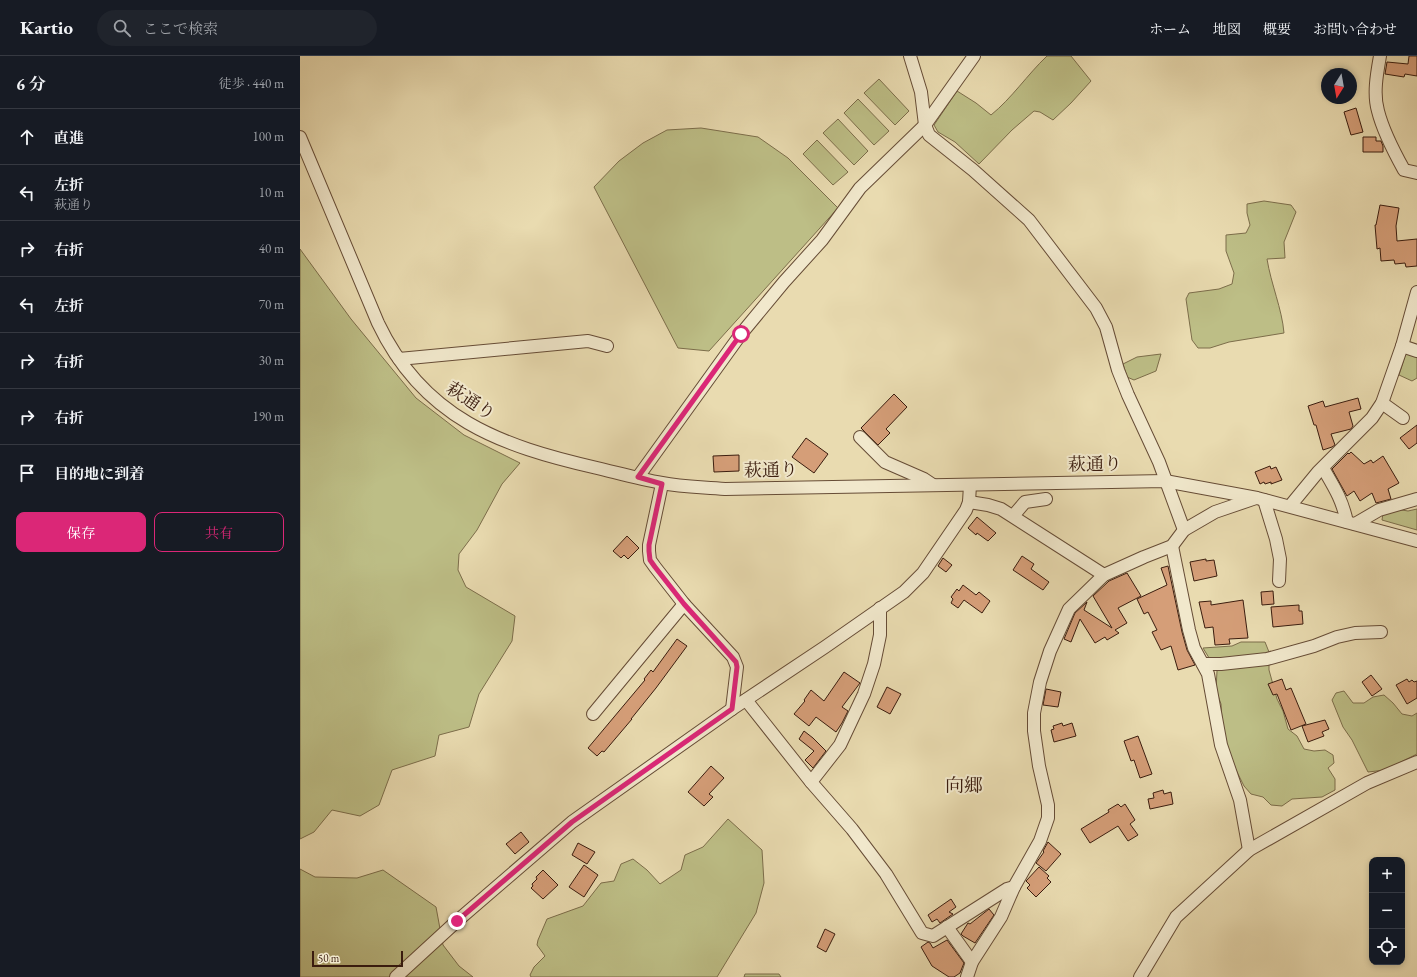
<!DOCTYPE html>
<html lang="ja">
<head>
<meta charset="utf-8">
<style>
	body { margin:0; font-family:"EB Garamond","Noto Serif JP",serif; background:#20242c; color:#f1f3f6 }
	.controls { position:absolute; right:12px; bottom:12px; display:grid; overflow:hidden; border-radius:8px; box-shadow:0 2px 6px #0003 }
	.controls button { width:36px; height:36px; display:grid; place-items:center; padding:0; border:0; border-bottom:1px solid #363941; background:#171b24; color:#f1f3f6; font:20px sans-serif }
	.compass { position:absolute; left:1021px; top:12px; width:36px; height:36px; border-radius:50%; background:#171b24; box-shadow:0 2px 6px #0003; rotate:191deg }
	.scale { position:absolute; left:12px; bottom:10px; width:91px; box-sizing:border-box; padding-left:4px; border:2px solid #3a1c0e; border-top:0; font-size:11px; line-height:14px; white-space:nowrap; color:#3a1c0e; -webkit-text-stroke:3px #f1e8cc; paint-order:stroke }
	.stop { position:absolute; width:12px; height:12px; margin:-9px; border:3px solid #db2777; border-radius:50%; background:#fff }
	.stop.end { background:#db2777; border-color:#fff; box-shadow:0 1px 4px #0008 }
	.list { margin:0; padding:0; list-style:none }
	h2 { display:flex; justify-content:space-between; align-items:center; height:52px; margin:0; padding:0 16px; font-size:17px }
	h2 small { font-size:13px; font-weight:400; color:#9ea1a6 }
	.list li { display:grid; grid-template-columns:26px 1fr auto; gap:12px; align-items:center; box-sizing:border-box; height:56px; padding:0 16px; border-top:1px solid #363941 }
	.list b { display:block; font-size:15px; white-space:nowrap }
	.list p { margin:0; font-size:13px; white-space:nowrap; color:#9ea1a6 }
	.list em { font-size:13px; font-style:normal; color:#9ea1a6 }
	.actions { display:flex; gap:8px; padding:12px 16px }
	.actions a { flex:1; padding:9px 0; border:1px solid #db2777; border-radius:8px; text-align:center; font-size:14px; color:#db2777 }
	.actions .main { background:#db2777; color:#fff }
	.icon { flex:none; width:22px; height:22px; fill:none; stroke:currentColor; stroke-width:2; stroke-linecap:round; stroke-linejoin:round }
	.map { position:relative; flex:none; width:1117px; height:921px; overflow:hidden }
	header { display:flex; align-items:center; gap:24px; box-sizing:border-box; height:56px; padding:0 20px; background:#171b24; border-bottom:1px solid #363941 }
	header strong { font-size:19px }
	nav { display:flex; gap:22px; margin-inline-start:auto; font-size:14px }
	.search { width:280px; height:36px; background:#20242c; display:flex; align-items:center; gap:10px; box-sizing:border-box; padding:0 14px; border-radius:22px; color:#9ea1a6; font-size:15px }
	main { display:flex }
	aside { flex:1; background:#171b24 }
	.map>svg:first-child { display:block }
	.green { fill:#bdbe86; stroke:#7c6d4a }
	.building { fill:#d59e78; stroke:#3a1c0e }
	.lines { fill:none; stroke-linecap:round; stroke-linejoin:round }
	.minor-casing { stroke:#664c36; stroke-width:14 }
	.minor { stroke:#f1e8cc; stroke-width:12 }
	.route { stroke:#db2777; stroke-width:5 }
	.labels { text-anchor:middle; stroke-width:4; stroke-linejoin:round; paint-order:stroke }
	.street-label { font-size:18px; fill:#3a1c0e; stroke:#f1e8cc }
	.neighbourhood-label { font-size:19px; fill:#3a1c0e; stroke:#f1e8cc }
</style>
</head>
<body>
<header>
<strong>Kartio</strong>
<div class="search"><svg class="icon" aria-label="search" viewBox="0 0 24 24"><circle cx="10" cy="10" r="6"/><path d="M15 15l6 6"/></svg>ここで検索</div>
<nav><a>ホーム</a><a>地図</a><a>概要</a><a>お問い合わせ</a></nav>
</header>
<main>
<aside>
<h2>6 分<small>徒歩 · 440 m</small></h2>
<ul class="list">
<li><svg class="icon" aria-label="ahead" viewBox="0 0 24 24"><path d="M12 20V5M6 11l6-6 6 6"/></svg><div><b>直進</b></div><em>100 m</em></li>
<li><svg class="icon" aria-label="left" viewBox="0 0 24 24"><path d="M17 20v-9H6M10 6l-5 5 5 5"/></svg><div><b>左折</b><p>萩通り</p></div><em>10 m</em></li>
<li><svg class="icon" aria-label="right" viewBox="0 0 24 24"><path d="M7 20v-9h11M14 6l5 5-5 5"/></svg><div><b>右折</b></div><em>40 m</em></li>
<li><svg class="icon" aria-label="left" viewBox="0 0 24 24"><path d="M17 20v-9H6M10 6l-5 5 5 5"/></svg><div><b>左折</b></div><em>70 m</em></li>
<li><svg class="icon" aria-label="right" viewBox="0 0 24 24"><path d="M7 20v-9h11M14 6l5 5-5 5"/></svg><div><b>右折</b></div><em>30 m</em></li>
<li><svg class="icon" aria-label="right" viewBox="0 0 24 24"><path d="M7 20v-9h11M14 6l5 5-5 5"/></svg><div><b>右折</b></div><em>190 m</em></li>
<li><svg class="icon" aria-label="arrive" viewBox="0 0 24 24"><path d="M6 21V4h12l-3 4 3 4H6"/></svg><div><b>目的地に到着</b></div></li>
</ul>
<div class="actions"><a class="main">保存</a><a>共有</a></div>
</aside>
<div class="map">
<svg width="1117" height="921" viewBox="0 0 1117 921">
	<rect width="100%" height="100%" fill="#e9dbb0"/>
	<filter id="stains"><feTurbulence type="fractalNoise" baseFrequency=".005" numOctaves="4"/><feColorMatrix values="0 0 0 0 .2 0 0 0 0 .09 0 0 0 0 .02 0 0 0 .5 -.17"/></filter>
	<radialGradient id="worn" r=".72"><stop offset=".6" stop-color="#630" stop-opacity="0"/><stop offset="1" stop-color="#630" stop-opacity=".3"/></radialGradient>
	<g class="green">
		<path d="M747,0H771L791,25L771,47L753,64L740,56L734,55L712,74L679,108L655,86L638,76L634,69L657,35L676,47L691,59C712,42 727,19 747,0Z"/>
		<polygon points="579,23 609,55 595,69 564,37"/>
		<polygon points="558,43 589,75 574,89 544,57"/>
		<polygon points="538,63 568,95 554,109 523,77"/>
		<polygon points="401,72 458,81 488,102 538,152 409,295 378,292 294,131 319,105 343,87 367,74"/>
		<polygon points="517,84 548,116 533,129 503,98"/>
		<path d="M964,145L991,149L996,156L984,186L985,202L967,203C971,228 982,253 984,277L929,286L910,292H898L892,284L886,243L889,237L919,233L932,228L934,217L926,195V179L946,177L950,169L947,157V148Z"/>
		<polygon points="0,193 51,263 116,342 164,379 220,407 202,428 177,474 159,498 158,514 166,531 215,560 212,585 179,638 169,671 139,679 135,700 92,714 79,749 60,760 32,754 14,776 0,783"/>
		<polygon points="1108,296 1117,299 1117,322 1112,325 1099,319 1105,300"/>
		<polygon points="861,298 856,315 834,324 827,321 823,308 837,301"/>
		<polygon points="1096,453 1108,455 1117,453 1117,474 1082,464 1083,457"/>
		<polygon points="941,586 965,586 969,596 969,614 977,643 983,655 988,673 997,680 1004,693 1014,695 1025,694 1033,699 1034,707 1028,712 1035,723 1035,734 1022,741 992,743 982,750 971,749 963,741 951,738 944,730 931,704 923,681 921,648 916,634 917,615 903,592 932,590"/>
		<polygon points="1044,635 1053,647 1064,647 1073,641 1084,639 1093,647 1102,658 1112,660 1117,657 1117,698 1085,714 1068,716 1052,684 1043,671 1032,644 1036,637"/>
		<polygon points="428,763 462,794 464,827 456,857 417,921 231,921 230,919 234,911 245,900 237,889 238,884 247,863 283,850 301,827 314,825 321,808 333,803 347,814 360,828 381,814 385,799 403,791"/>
		<polygon points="0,813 15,821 57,822 83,814 136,851 143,889 159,910 173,921 0,921"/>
		<polygon points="445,918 479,918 481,921 444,921"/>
	</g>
	<g class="building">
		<polygon points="1109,0 1117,0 1117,20 1105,18 1104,21 1085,18 1087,6 1108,8"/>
		<polygon points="1056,52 1063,76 1051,79 1044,56"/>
		<polygon points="1063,81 1076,81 1076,85 1081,85 1083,90 1083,96 1063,96"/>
		<polygon points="1080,149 1099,152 1096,170 1097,185 1117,183 1117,210 1106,211 1105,207 1095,208 1094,204 1081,205 1080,192 1077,193 1075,169 1076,169"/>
		<polygon points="594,338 607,351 586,373 590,377 578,389 561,372"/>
		<polygon points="1058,342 1061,353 1049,356 1053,370 1051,373 1031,378 1035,389 1032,391 1023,394 1016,369 1014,369 1008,350 1023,345 1025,351"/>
		<polygon points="1117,369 1117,387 1109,393 1100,382"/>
		<polygon points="506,382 528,398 514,417 492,401"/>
		<polygon points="1051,396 1064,408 1071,404 1073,407 1083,400 1099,427 1088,433 1091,443 1076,447 1072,437 1060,445 1054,435 1047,440 1032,413 1048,397 1049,398"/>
		<polygon points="439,399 439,415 414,416 413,400"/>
		<polygon points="970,410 971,413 976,411 982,424 971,428 971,426 965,428 964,426 960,428 955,416"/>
		<polygon points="677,461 696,477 688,485 677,477 676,479 668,472"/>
		<polygon points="327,480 339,492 328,503 324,499 321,502 313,495"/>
		<polygon points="722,500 734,508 731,513 749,526 743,534 713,514"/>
		<polygon points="643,502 652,509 646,516 638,510"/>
		<polygon points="906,503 906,505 914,504 917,520 894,525 890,506"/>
		<polygon points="868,510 882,576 887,594 895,609 878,614 871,590 861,594 852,576 857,574 848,556 844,558 837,543 867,529 861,512"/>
		<polygon points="827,517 841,540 818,552 827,567 815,574 819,577 807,584 805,581 795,587 780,563 771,586 764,583 775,557 787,546 784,554 812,572 793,540 809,525"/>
		<polygon points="663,529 676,539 679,536 690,545 682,557 664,544 658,552 651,547 653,543 651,541 657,533 659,535"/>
		<polygon points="973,535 974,548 962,549 961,536"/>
		<polygon points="943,544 948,582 929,583 930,588 915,589 913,571 905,572 899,546 911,545 911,549"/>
		<polygon points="999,549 999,555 1002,555 1003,568 973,571 971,551"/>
		<polygon points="377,583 387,590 356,632 331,663 332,663 304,696 302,695 297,700 288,692 345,624 344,623 351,614 353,616"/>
		<polygon points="544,616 560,627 542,651 548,655 542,667 536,676 516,661 509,670 494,658 505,645 504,644 511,634 524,645"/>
		<polygon points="1071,619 1082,633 1072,640 1062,626"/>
		<polygon points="982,623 986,634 991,632 1006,668 991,674 977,638 973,639 968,628"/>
		<polygon points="1107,623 1109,626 1112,624 1114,626 1117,625 1117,642 1107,648 1096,629"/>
		<polygon points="587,631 601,638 590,658 577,651"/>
		<polygon points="746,633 761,636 758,651 743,649"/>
		<polygon points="1025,664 1029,673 1022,676 1024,680 1008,686 1002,670"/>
		<polygon points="762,667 763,670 772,667 776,680 754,686 751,674 754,673 753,670"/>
		<polygon points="504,675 513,682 526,695 513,712 505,704 514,695 499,683"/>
		<polygon points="838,680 852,718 840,722 834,704 831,705 824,685"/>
		<polygon points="411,710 424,722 409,738 413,741 404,750 388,736"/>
		<polygon points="863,734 864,738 871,736 873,748 850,753 848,743 854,742 853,737"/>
		<polygon points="818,748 821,751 825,748 835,764 830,768 838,779 828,785 818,770 790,787 781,773 809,756 808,754"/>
		<polygon points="221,776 229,786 215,798 206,788"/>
		<polygon points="748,786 761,798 746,815 736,807 744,796 743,795"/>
		<polygon points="278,787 295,796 287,808 272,799"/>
		<polygon points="284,809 298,819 284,841 269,831"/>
		<polygon points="739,811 749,820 747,822 751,826 736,841 727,832 730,829 726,825"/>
		<polygon points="243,814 258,829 243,843 231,832 233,830 232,828 237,823 236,821"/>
		<polygon points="651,843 656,851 649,856 653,858 640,867 637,863 632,866 628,859"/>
		<polygon points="689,853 694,859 675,887 663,880 661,878 668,867 670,868"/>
		<polygon points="525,873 535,878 526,896 517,891"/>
		<polygon points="647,884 664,907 660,917 654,921 649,921 632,910 621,891 628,886 630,887 633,892"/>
	</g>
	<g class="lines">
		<g class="minor-casing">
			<g id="minor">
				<polyline points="610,0 621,36 625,69 629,79 673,114 729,164 796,252 806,271 818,314 828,339 859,406 884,474"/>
				<path d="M1080,0C1077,17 1073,38 1078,55C1083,75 1094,96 1104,114L1117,117"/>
				<path d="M0,81L78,267C123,362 200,390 297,412C318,417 340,423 362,427C382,431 404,431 425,433L865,425L957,442L1117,485"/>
				<polyline points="1102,290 1117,295"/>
				<polyline points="99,303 288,285 307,290"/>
				<polyline points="1082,347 1103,362"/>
				<polyline points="560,381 585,406 624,423 633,429"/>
				<path d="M1023,412C1034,431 1042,443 1047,466"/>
				<polyline points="338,421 441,278 484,226 522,184 560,132 625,69 674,0"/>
				<polyline points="362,428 349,489 349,495 350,504 355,511 384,548 433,601 437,611 432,653"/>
				<polyline points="964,444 976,483 980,503 979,525"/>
				<polyline points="669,446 688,449 701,453 804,519"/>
				<polyline points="990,450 1018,416 1072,362 1082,347 1102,290 1117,236"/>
				<polyline points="713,460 725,446 746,443"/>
				<polyline points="1055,468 1079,454 1117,443"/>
				<polyline points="872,490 889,574 894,592 908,618 921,689 940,744 949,794"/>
				<polyline points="903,608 921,608 967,603 1014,590 1037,581 1055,577 1081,576"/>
				<polyline points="446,644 511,726 552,773 586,818 622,877 633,880 707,833 714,831 740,785 748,762 748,749 739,710 734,675 734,657 740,626 750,595 769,553 804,519 844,501 872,490 884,474 915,456 956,442"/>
				<polyline points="293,658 384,548"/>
				<polyline points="511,726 540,689 564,638 574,608 580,579 580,552"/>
				<polyline points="647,871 672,906"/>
				<polyline points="96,921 157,865 272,766 432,653 525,591 604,536 623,517 666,454 669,446 670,429"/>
				<polyline points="667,921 672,906 701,861 714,831"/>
				<polyline points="840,921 876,861 949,794 1067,727 1117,706"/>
			</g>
		</g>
		<use href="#minor" class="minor"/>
	</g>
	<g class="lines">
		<polyline class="route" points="157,865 272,766 432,653 437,611 436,606 384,548 355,511 350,504 349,495 349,489 362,428 338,421 441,278"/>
	</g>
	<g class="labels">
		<g class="street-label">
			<text transform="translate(171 345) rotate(33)" y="6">萩通り</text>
			<text transform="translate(795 408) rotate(-1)" y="6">萩通り</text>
			<text transform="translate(471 414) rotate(-1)" y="6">萩通り</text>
		</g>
		<g class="neighbourhood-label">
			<text x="664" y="736">向郷</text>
		</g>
	</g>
	<rect width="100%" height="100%" filter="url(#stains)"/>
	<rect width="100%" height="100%" fill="url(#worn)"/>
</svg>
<div class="controls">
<button>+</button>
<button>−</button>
<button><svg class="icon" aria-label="locate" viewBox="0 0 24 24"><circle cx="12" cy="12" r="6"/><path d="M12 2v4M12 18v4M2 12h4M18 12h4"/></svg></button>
</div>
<svg class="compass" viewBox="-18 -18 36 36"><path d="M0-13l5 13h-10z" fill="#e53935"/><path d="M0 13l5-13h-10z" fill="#9ea1a6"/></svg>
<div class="scale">50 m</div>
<div class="stop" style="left:441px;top:278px"></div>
<div class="stop end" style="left:157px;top:865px"></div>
</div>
</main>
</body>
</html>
